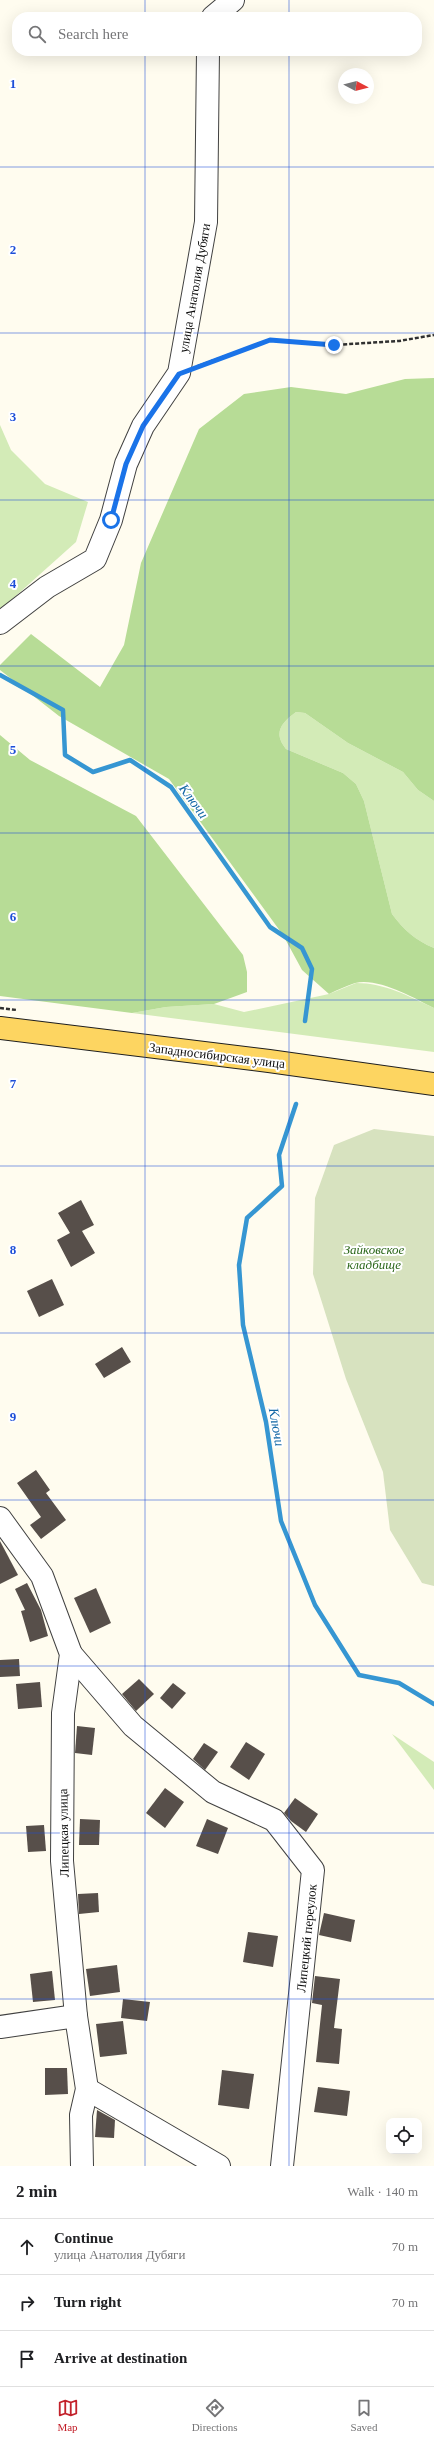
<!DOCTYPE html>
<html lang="en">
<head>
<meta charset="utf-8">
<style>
	body { margin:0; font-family:Georgia,serif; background:#f6f6f6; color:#202124 }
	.controls { position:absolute; right:12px; bottom:12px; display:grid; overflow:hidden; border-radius:8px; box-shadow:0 4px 16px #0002 }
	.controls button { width:36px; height:36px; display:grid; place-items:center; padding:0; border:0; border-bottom:1px solid #e0e0e0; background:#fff; color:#202124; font:20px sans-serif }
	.compass { position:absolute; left:338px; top:68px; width:36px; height:36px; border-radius:50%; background:#fff; box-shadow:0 4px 16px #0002; rotate:97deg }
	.stop { position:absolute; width:12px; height:12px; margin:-9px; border:3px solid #1a73e8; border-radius:50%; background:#fff }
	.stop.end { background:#1a73e8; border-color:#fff; box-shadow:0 1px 4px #0008 }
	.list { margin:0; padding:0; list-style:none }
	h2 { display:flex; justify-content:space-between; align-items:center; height:52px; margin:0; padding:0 16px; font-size:17px }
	h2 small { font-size:13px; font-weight:400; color:#757577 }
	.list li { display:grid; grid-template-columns:26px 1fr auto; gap:12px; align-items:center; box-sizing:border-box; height:56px; padding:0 16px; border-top:1px solid #e0e0e0 }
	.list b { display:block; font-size:15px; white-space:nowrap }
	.list p { margin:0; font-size:13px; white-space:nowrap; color:#757577 }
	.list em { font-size:13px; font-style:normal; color:#757577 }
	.icon { flex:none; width:22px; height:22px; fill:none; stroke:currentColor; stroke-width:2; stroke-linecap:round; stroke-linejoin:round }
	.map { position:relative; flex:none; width:434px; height:2166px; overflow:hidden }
	.search { position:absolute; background:#fff; box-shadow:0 4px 16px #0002; left:12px; right:12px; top:12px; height:44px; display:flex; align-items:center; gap:10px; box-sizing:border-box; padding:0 14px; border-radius:16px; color:#757577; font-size:15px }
	.sheet { height:220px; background:#fff }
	nav { display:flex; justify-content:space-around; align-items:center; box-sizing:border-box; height:56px; border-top:1px solid #e0e0e0; background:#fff; font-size:11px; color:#757577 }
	nav a { display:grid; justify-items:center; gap:2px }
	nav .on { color:#c3212b }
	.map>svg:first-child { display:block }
	.green { fill:#d3ebb7 }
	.forest { fill:#b7dc96 }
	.cemetery { fill:#d7e2bf }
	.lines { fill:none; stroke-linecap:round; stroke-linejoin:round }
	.stream { stroke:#3696d2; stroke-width:4.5 }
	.building { fill:#574f4a }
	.minor-casing { stroke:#414141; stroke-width:24 }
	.major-casing { stroke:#1f1f1f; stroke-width:24 }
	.path { stroke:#303030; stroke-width:2.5; stroke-dasharray:4 2; stroke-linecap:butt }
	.minor { stroke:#fff; stroke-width:22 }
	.major { stroke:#fdd561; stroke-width:22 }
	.route { stroke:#1a73e8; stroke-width:5 }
	.grid { fill:none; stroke:#1d4ed8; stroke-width:1; stroke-opacity:0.55 }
	.labels { text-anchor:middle; stroke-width:4; stroke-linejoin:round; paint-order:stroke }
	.street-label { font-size:13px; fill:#0e0e0e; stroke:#fff }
	.park-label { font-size:13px; font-style:italic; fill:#2d681c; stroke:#fff }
	.water-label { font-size:14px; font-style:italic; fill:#1267a5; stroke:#fff }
	.grid-label { font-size:13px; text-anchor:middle; font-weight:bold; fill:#1d4ed8; stroke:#fff; stroke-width:4; stroke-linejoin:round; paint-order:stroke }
</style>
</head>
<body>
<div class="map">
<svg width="434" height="2166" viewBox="0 0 434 2166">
	<rect width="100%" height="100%" fill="#fffcef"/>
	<g class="green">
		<polygon points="0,425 11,450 45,484 88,502 76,542 0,610"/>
		<path d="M296,712L305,713L348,743L403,772L418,790L434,801V948C415,940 404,930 392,914L364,801L356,784L343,773L286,749C273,733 281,723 296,712Z"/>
		<path d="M356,983C385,983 408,996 434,1008V1052L132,1013L166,1007L214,1004L244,1012L329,994Z"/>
		<polygon points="392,1734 434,1762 434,1790"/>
	</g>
	<g class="forest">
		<path d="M434,378V801L418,790L403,772L348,743L305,713L296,712C281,723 273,733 286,749L343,773L356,784L364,801L392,914C404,930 415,940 434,948V1008C414,998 378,977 355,983C346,986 337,990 329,994L302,970L283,935L169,779L59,716L0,670V665L31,634L100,687L124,645L141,563L199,429L244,394L291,387L346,394L405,379Z"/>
		<polygon points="0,735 30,760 136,816 243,955 247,972 247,992 214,1004 166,1007 132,1013 0,996"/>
	</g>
	<polygon class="cemetery" points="374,1129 434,1136 434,1586 422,1583 390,1530 383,1472 346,1379 313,1274 315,1198 334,1145"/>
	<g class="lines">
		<g class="stream">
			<polyline points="0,675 63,710 65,755 93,772 130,760 171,787 270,927 302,948 312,969 305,1021"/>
			<polyline points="296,1104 279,1155 282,1186 247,1218 239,1265 243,1325 266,1422 281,1521 315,1605 359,1675 399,1683 434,1704"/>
		</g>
	</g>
	<g class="building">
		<polygon points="81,1200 94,1225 82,1231 95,1253 71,1267 57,1240 70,1233 58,1213"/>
		<polygon points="52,1279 64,1305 39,1317 27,1291"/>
		<polygon points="122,1347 131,1362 104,1378 95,1364"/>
		<polygon points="36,1470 50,1490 46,1493 66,1520 41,1539 30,1525 41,1517 17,1483"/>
		<polygon points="0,1541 18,1575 0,1584"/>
		<polygon points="27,1583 41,1610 48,1636 30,1642 21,1611 25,1610 15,1589"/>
		<polygon points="96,1588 111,1623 90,1633 74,1598"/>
		<polygon points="19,1659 20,1676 0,1677 0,1660"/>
		<polygon points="139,1679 154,1694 136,1711 122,1694"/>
		<polygon points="40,1682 42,1707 18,1709 16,1684"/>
		<polygon points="173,1683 186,1693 172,1709 160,1698"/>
		<polygon points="77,1726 95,1728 92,1755 75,1753"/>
		<polygon points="246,1742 265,1754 249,1780 230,1767"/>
		<polygon points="204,1743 218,1752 205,1770 193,1759"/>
		<polygon points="165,1788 184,1802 165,1828 146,1813"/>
		<polygon points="295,1798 318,1814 306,1832 291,1821 284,1813"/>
		<polygon points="80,1819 100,1820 99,1845 79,1845"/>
		<polygon points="207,1819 228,1828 218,1854 196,1846"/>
		<polygon points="44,1825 46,1851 28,1852 26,1826"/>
		<polygon points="98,1893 99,1912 79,1914 78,1894"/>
		<polygon points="324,1913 355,1920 351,1942 319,1935"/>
		<polygon points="248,1932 278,1936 273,1967 243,1962"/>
		<polygon points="117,1965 120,1992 90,1996 86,1969"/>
		<polygon points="52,1971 55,2000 33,2002 30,1974"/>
		<polygon points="315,1976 340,1979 334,2028 342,2029 339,2064 316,2062 322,2005 312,2003"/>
		<polygon points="123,1999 150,2002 147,2021 121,2018"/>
		<polygon points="123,2021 127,2054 100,2057 96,2024"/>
		<polygon points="45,2068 67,2068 68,2094 45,2095"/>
		<polygon points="222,2070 254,2074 249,2109 218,2105"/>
		<polygon points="318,2087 350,2091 347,2116 314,2112"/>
		<polygon points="97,2110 115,2120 114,2138 95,2137"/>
	</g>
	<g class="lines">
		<g class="minor-casing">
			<g id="minor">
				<polyline points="213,17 233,0"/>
				<polyline points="0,623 47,587 95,559 111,520 126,464 143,426 179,373 206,222 208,51"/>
				<polyline points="0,1518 42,1576 71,1654 63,1713 62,1861 76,2016 87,2089 81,2115 82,2166"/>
				<polyline points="71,1654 133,1726 213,1792 274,1820 313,1870 282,2166"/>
				<polyline points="0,2027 76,2016"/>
				<polyline points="87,2089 219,2166"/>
			</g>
		</g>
		<g class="major-casing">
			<polyline id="major" points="0,1028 269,1061 434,1084"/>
		</g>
		<g class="path">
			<polyline points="198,366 269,340 334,345 399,341 434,335"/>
			<polyline points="0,1008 17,1010"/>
		</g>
		<use href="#minor" class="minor"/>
		<use href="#major" class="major"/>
	</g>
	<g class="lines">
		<polyline class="route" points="111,520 126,464 143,426 179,374 270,340 334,345"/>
	</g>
	<path class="grid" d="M145,0V17M289,0V17M145,51V2166M289,51V2166M0,167H434M0,333H434M0,500H434M0,666H434M0,833H434M0,1000H434M0,1166H434M0,1333H434M0,1500H434M0,1666H434M0,1833H434M0,1999H434"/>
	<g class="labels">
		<g class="street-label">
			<text transform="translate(194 288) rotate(-80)" y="5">улица Анатолия Дубяги</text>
			<text transform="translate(217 1055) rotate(7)" y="5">Западносибирская улица</text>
			<text transform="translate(63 1833) rotate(-91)" y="5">Липецкая улица</text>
			<text transform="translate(306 1938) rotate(-84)" y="5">Липецкий переулок</text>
		</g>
		<g class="park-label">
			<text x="374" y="1254">Зайковское<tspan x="374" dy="15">кладбище</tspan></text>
		</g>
		<g class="water-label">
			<text transform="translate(194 801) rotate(54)" y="5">Ключи</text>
			<text transform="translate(277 1427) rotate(80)" y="5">Ключи</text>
		</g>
	</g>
	<g class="grid-label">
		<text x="13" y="88">1</text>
		<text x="13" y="254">2</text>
		<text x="13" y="421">3</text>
		<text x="13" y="588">4</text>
		<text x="13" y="754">5</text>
		<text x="13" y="921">6</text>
		<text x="13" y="1088">7</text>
		<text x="13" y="1254">8</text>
		<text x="13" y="1421">9</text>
	</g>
</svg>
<div class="controls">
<button><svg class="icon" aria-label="locate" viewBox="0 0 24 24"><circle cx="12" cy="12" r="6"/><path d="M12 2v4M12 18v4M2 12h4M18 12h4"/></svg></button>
</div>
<svg class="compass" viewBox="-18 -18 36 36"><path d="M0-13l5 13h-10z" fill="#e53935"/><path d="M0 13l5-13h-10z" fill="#757577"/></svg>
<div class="stop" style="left:111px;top:520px"></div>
<div class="stop end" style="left:334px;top:345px"></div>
<div class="search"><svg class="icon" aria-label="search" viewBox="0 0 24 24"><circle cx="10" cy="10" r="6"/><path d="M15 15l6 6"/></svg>Search here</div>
</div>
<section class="sheet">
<h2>2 min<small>Walk · 140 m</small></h2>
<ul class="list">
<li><svg class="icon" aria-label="ahead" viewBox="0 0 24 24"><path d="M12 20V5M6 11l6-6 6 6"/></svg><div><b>Continue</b><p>улица Анатолия Дубяги</p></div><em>70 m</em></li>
<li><svg class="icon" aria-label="right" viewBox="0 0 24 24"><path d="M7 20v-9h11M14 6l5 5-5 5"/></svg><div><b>Turn right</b></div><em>70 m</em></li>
<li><svg class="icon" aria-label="arrive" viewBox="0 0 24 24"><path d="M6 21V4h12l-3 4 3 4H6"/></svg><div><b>Arrive at destination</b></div></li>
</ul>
</section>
<nav>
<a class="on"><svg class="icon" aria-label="map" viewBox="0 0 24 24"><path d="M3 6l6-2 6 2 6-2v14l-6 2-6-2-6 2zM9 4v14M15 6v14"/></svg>Map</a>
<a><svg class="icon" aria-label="directions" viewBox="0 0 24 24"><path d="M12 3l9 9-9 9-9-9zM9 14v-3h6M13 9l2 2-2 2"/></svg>Directions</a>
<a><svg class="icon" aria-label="saved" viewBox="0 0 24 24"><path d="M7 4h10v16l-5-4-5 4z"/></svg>Saved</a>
</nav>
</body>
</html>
